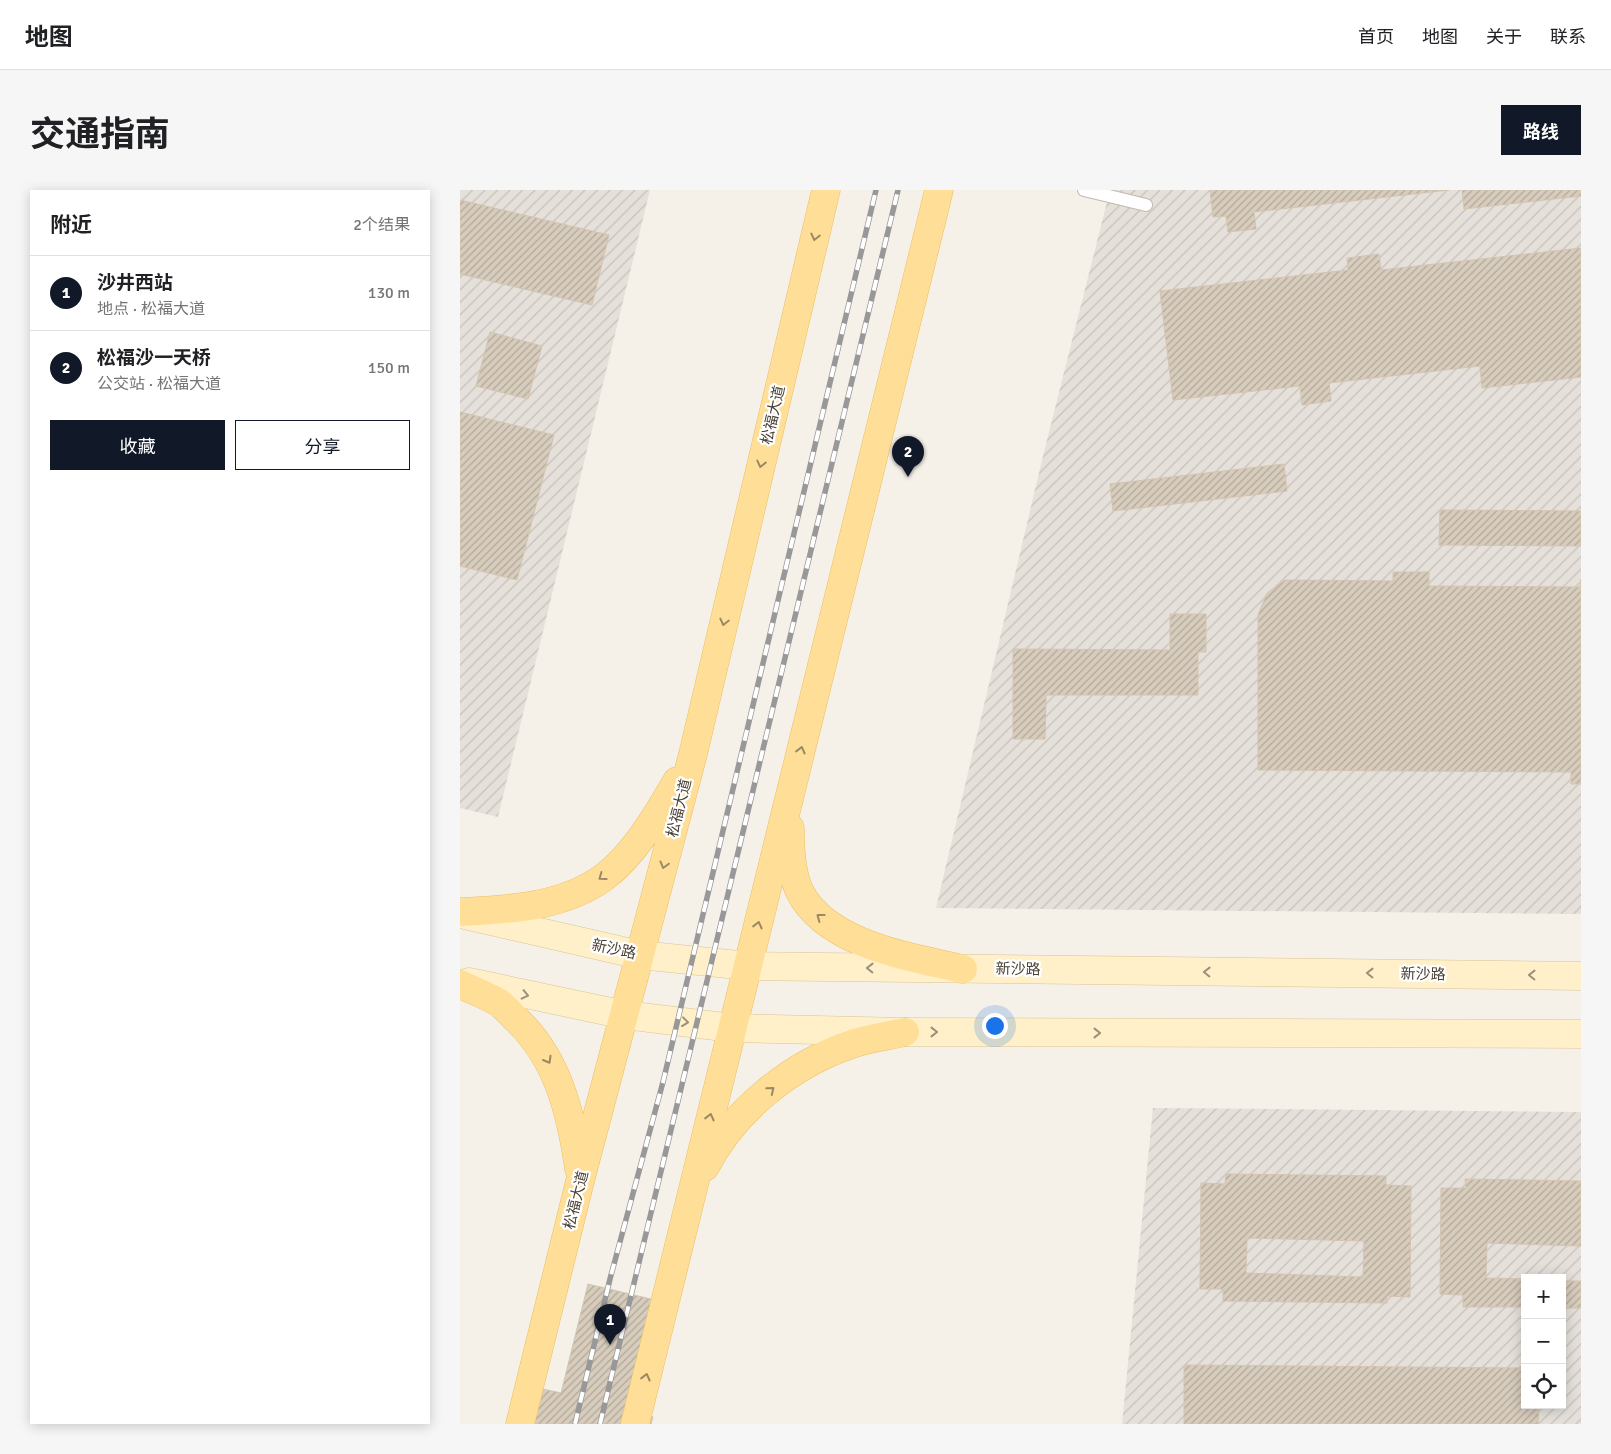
<!DOCTYPE html>
<html lang="zh">
<head>
<meta charset="utf-8">
<style>
	body { margin:0; font-family:Signika,"Noto Sans SC",sans-serif; background:#f6f6f6; color:#202124 }
	.controls { position:absolute; right:15px; bottom:15px; display:grid; overflow:hidden; border-radius:0px; box-shadow:0 2px 12px #0003 }
	.controls button { width:45px; height:45px; display:grid; place-items:center; padding:0; border:0; border-bottom:1px solid #e0e0e0; background:#fff; color:#202124; font:25px sans-serif }
	.you { position:absolute; left:534px; top:835px; width:18px; height:18px; margin:-12px; border:4px solid #fff; border-radius:50%; background:#1a73e8; box-shadow:0 0 0 8px #1a73e833 }
	.badge { display:grid; place-items:center; width:32px; height:32px; border-radius:50%; background:#111827; color:#fff; font-size:16px; font-weight:700 }
	.pin { position:absolute; translate:-50% -41px; filter:drop-shadow(0 1px 2px #0008) }
	.pin::after { content:''; position:absolute; top:26px; width:18px; height:15px; background:inherit; clip-path:polygon(0 0,100% 0,50% 100%) }
	.list { margin:0; padding:0; list-style:none }
	h2 { display:flex; justify-content:space-between; align-items:center; height:65px; margin:0; padding:0 20px; font-size:21px }
	h2 small { font-size:16px; font-weight:400; color:#757577 }
	.list li { display:grid; grid-template-columns:32px 1fr auto; gap:15px; align-items:center; box-sizing:border-box; height:75px; padding:0 20px; border-top:1px solid #e0e0e0 }
	.list b { display:block; font-size:19px; white-space:nowrap }
	.list p { margin:0; font-size:16px; white-space:nowrap; color:#757577 }
	.list em { font-size:16px; font-style:normal; color:#757577 }
	.actions { display:flex; gap:10px; padding:15px 20px }
	.actions a { flex:1; padding:11px 0; border:1px solid #111827; border-radius:0px; text-align:center; font-size:18px; color:#111827 }
	.actions .main { background:#111827; color:#fff }
	.icon { flex:none; width:28px; height:28px; fill:none; stroke:currentColor; stroke-width:2; stroke-linecap:round; stroke-linejoin:round }
	.map { position:relative; flex:none; width:1121px; height:1234px; overflow:hidden; border-radius:0px }
	header { display:flex; align-items:center; gap:30px; box-sizing:border-box; height:70px; padding:0 25px; background:#fff; border-bottom:1px solid #e0e0e0 }
	header strong { font-size:24px }
	nav { display:flex; gap:28px; margin-inline-start:auto; font-size:18px }
	.intro { display:flex; align-items:center; justify-content:space-between; box-sizing:border-box; height:120px; padding:0 30px }
	h1 { margin:0; font-size:35px }
	.button { padding:12px 22px; border-radius:0px; background:#111827; color:#fff; font-size:18px; font-weight:700 }
	main { display:flex; gap:30px; padding:0 30px }
	aside { flex:1; background:#fff; border-radius:0px; box-shadow:0 2px 12px #0003 }
	.map>svg:first-child { display:block }
	.industrial { fill:url(#industrial-furrows); fill-rule:evenodd }
	.building { fill:url(#building-hatch); stroke:#d4c4b0; fill-rule:evenodd }
	.lines { fill:none; stroke-linecap:round; stroke-linejoin:round }
	.lane-casing { stroke:#c2b9aa; stroke-width:14 }
	.secondary-casing { stroke:#d9c595; stroke-width:29 }
	.primary-casing { stroke:#edbe5f; stroke-width:29 }
	.lane { stroke:#fff; stroke-width:12 }
	.secondary { stroke:#fff0c9; stroke-width:28 }
	.primary { stroke:#ffdf98; stroke-width:28 }
	.rail-casing { stroke:#989898; stroke-width:5.5 }
	.rail { stroke:#fff; stroke-width:4; stroke-dasharray:11; stroke-linecap:butt }
	.oneway { stroke:#9b8962 }
	.oneway2 { stroke:#9b9078 }
	.labels { text-anchor:middle; stroke-width:4.5; stroke-linejoin:round; paint-order:stroke }
	.street-label { font-size:15px; fill:#4a4236; stroke:#fff }
</style>
</head>
<body>
<header>
<strong>地图</strong>
<nav><a>首页</a><a>地图</a><a>关于</a><a>联系</a></nav>
</header>
<div class="intro"><h1>交通指南</h1><a class="button">路线</a></div>
<main>
<aside>
<h2>附近<small>2个结果</small></h2>
<ul class="list">
<li><span class="badge">1</span><div><b>沙井西站</b><p>地点 · 松福大道</p></div><em>130 m</em></li>
<li><span class="badge">2</span><div><b>松福沙一天桥</b><p>公交站 · 松福大道</p></div><em>150 m</em></li>
</ul>
<div class="actions"><a class="main">收藏</a><a>分享</a></div>
</aside>
<div class="map">
<svg width="1121" height="1234" viewBox="0 0 1121 1234">
	<defs>
		<pattern id="industrial-furrows" width="10" height="10" patternUnits="userSpaceOnUse" patternTransform="scale(1.25)"><rect width="10" height="10" fill="#e5e0da"/><path d="M-1 1l2-2M0 10L10 0M9 11l2-2" fill="none" stroke="#c6c1bc"/></pattern>
		<pattern id="building-hatch" width="6" height="6" patternUnits="userSpaceOnUse" patternTransform="scale(1.25)"><rect width="6" height="6" fill="#d8cdbd"/><path d="M-1 1l2-2M0 6l6-6M5 7l2-2" fill="none" stroke="#b1a89a"/></pattern>
	</defs>
	<rect width="100%" height="100%" fill="#f5f1e9"/>
	<g class="industrial">
		<polygon points="0,0 190,0 38,627 0,618"/>
		<polygon points="650,0 1121,0 1121,724 476,718 583,266"/>
		<path d="M693,918L1121,922V1234H662ZM1065,1088H1102V1215H1065Z"/>
	</g>
	<g class="building">
		<polygon points="750,0 989,0 794,22 796,39 768,42 766,26 753,27"/>
		<polygon points="1002,0 1121,0 1121,6 1004,19"/>
		<polygon points="0,10 149,45 132,115 0,84"/>
		<polygon points="1121,58 1121,187 1022,198 1020,176 869,193 871,211 842,215 840,196 713,210 700,101 888,80 887,68 919,64 921,80"/>
		<polygon points="30,142 82,156 68,209 16,196"/>
		<polygon points="0,222 94,245 57,390 0,376"/>
		<polygon points="824,274 827,301 653,321 650,294"/>
		<polygon points="980,320 1121,321 1121,356 979,355"/>
		<polygon points="933,382 969,382 969,396 1120,397 1121,389 1121,594 1111,594 1111,582 798,580 798,425 807,403 825,390 933,391"/>
		<polygon points="710,424 746,424 746,462 738,462 738,505 586,505 585,549 553,549 553,459 710,460"/>
		<path d="M766,984L926,986V995L951,996L950,1107L927,1106V1113L763,1111V1099H740L741,993L765,994ZM787,1048L904,1051L903,1087L786,1083Z"/>
		<polygon points="1005,989 1121,991 1121,1056 1027,1053 1026,1088 1065,1089 1065,1117 1003,1117 1003,1105 980,1104 981,998 1006,998"/>
		<rect x="1102" y="1091" width="19" height="27"/>
		<polygon points="128,1094 199,1111 171,1222 193,1227 191,1234 74,1234 83,1199 101,1203"/>
		<polygon points="724,1175 1065,1178 1065,1215 1079,1215 1078,1234 724,1234"/>
	</g>
	<g class="lines">
		<g class="lane-casing">
			<polyline id="lane" points="624,0 686,15"/>
		</g>
		<g class="secondary-casing">
			<g id="secondary">
				<polyline points="5,725 180,765 288,776 1121,786"/>
				<polyline points="9,792 165,825 272,838 445,842 1121,844"/>
			</g>
		</g>
		<g class="primary-casing">
			<g id="primary">
				<path d="M330,638C330,659 331,684 340,702C367,755 451,767 503,779"/>
				<path d="M0,722C48,720 102,717 143,688C175,664 197,625 217,591"/>
				<path d="M0,794C12,800 26,805 38,812C44,816 50,823 55,828C98,868 111,923 119,979"/>
				<path d="M245,977C274,920 332,874 392,854C409,848 428,846 445,842"/>
				<polyline points="60,1234 120,991 233,564 366,0"/>
				<polyline points="175,1234 479,0"/>
			</g>
		</g>
		<use href="#lane" class="lane"/>
		<use href="#secondary" class="secondary"/>
		<use href="#primary" class="primary"/>
		<g class="rail-casing">
			<g id="rail">
				<polyline points="115,1234 150,1089 203,892 416,0"/>
				<polyline points="140,1234 438,0"/>
			</g>
		</g>
		<use href="#rail" class="rail"/>
	</g>
	<defs><path id="oneway-chevron" d="M-2-3.5L2.5 0L-2 3.5" fill="none" stroke-width="1.6" stroke-linecap="round" stroke-linejoin="round" transform="scale(1.25)"/></defs>
	<g class="oneway">
		<use href="#oneway-chevron" transform="translate(355 47) rotate(103)"/>
		<use href="#oneway-chevron" transform="translate(301 274) rotate(103)"/>
		<use href="#oneway-chevron" transform="translate(264 432) rotate(103)"/>
		<use href="#oneway-chevron" transform="translate(341 560) rotate(-76)"/>
		<use href="#oneway-chevron" transform="translate(204 675) rotate(105)"/>
		<use href="#oneway-chevron" transform="translate(142 687) rotate(144)"/>
		<use href="#oneway-chevron" transform="translate(360 727) rotate(-143)"/>
		<use href="#oneway-chevron" transform="translate(298 735) rotate(-76)"/>
		<use href="#oneway-chevron" transform="translate(88 870) rotate(60)"/>
		<use href="#oneway-chevron" transform="translate(311 900) rotate(-39)"/>
		<use href="#oneway-chevron" transform="translate(250 927) rotate(-76)"/>
		<use href="#oneway-chevron" transform="translate(186 1187) rotate(-76)"/>
	</g>
	<g class="oneway2">
		<use href="#oneway-chevron" transform="translate(410 778) rotate(-179)"/>
		<use href="#oneway-chevron" transform="translate(747 782) rotate(-179)"/>
		<use href="#oneway-chevron" transform="translate(910 783) rotate(-179)"/>
		<use href="#oneway-chevron" transform="translate(1072 785) rotate(-179)"/>
		<use href="#oneway-chevron" transform="translate(65 805) rotate(13)"/>
		<use href="#oneway-chevron" transform="translate(225 832) rotate(7)"/>
		<use href="#oneway-chevron" transform="translate(474 842)"/>
		<use href="#oneway-chevron" transform="translate(637 843)"/>
	</g>
	<g class="labels">
		<g class="street-label">
			<text transform="translate(313 225) rotate(-77)" y="5">松福大道</text>
			<text transform="translate(219 618) rotate(-76)" y="5">松福大道</text>
			<text transform="translate(154 759) rotate(12)" y="5">新沙路</text>
			<text transform="translate(558 779) rotate(1)" y="5">新沙路</text>
			<text transform="translate(963 784) rotate(1)" y="5">新沙路</text>
			<text transform="translate(116 1010) rotate(-76)" y="5">松福大道</text>
		</g>
	</g>
</svg>
<div class="controls">
<button>+</button>
<button>−</button>
<button><svg class="icon" aria-label="locate" viewBox="0 0 24 24"><circle cx="12" cy="12" r="6"/><path d="M12 2v4M12 18v4M2 12h4M18 12h4"/></svg></button>
</div>
<div class="you"></div>
<div class="pin badge" style="left:150px;top:1155px">1</div>
<div class="pin badge" style="left:448px;top:287px">2</div>
</div>
</main>
</body>
</html>
